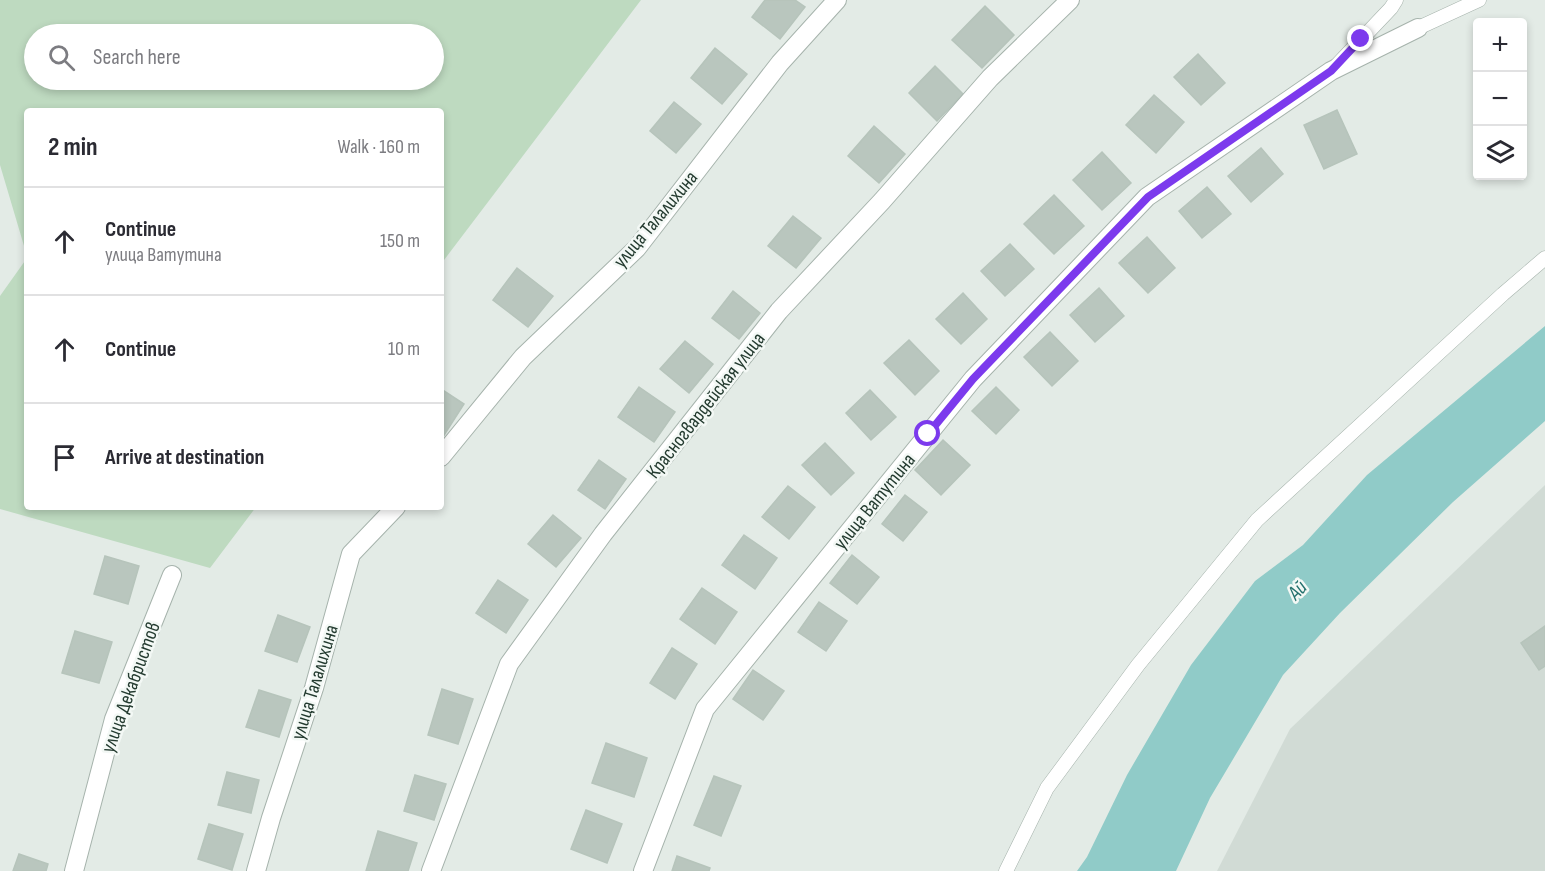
<!DOCTYPE html>
<html lang="en">
<head>
<meta charset="utf-8">
<style>
	body { margin:0; font-family:"Sofia Sans Condensed",sans-serif; background:#f7f7f7; color:#2b2b33 }
	.controls { position:absolute; right:18px; top:18px; display:grid; overflow:hidden; border-radius:6px; box-shadow:0 3px 9px #0003 }
	.controls button { width:54px; height:54px; display:grid; place-items:center; padding:0; border:0; border-bottom:2px solid #e1e1e2; background:#fff; color:#2b2b33; font:30px sans-serif }
	.stop { position:absolute; width:18px; height:18px; margin:-14px; border:4px solid #7c3aed; border-radius:50%; background:#fff }
	.stop.end { background:#7c3aed; border-color:#fff; box-shadow:0 2px 6px #0008 }
	.list { margin:0; padding:0; list-style:none }
	h2 { display:flex; justify-content:space-between; align-items:center; height:78px; margin:0; padding:0 24px; font-size:26px }
	h2 small { font-size:20px; font-weight:400; color:#7c7c81 }
	.list li { display:grid; grid-template-columns:39px 1fr auto; gap:18px; align-items:center; box-sizing:border-box; height:108px; padding:0 24px; border-top:2px solid #e1e1e2 }
	.list b { display:block; font-size:22px; white-space:nowrap }
	.list p { margin:0; font-size:20px; white-space:nowrap; color:#7c7c81 }
	.list em { font-size:20px; font-style:normal; color:#7c7c81 }
	.icon { flex:none; width:33px; height:33px; fill:none; stroke:currentColor; stroke-width:2; stroke-linecap:round; stroke-linejoin:round }
	.map { position:relative; flex:none; width:1545px; height:871px; overflow:hidden }
	.search { position:absolute; background:#fff; box-shadow:0 3px 9px #0003; left:24px; top:24px; width:420px; height:66px; display:flex; align-items:center; gap:15px; box-sizing:border-box; padding:0 21px; border-radius:33px; color:#7c7c81; font-size:22px }
	.panel { position:absolute; background:#fff; box-shadow:0 3px 9px #0003; left:24px; top:108px; width:420px; height:402px; border-radius:6px }
	.map>svg:first-child { display:block }
	.built { fill:#d1dbd5 }
	.green { fill:#bedac0; fill-rule:evenodd }
	.water { fill:#90cbc8 }
	.building { fill:#b9c6be; stroke:#b6c4bb; stroke-width:1.5 }
	.lines { fill:none; stroke-linecap:round; stroke-linejoin:round }
	.lane-casing { stroke:#a6b3ac; stroke-width:15 }
	.street-casing { stroke:#a6b3ac; stroke-width:20 }
	.lane { stroke:#fff; stroke-width:14 }
	.street { stroke:#fff; stroke-width:18 }
	.route { stroke:#7c3aed; stroke-width:8 }
	.labels { text-anchor:middle; stroke-width:5; stroke-linejoin:round; paint-order:stroke }
	.street-label { font-size:20px; fill:#243b30; stroke:#f3f8f5 }
	.water-label { font-size:21px; font-style:italic; fill:#24716e; stroke:#f3f8f5 }
</style>
</head>
<body>
<div class="map">
<svg width="1545" height="871" viewBox="0 0 1545 871">
	<rect width="100%" height="100%" fill="#e3ebe6"/>
	<polygon class="built" points="1545,485 1545,871 1217,871 1290,729"/>
	<g class="green">
		<path d="M0,0H641L441,264V111H27V256L0,165ZM34,34H434V80H34Z"/>
		<polygon points="27,258 27,507 256,507 210,568 0,509 0,296"/>
	</g>
	<polygon class="water" points="1545,326 1545,421 1453,502 1340,613 1283,675 1210,798 1176,871 1077,871 1087,857 1127,775 1191,665 1255,581 1303,545 1367,475"/>
	<g class="building">
		<polygon points="765,0 795,0 805,7 780,39 752,17"/>
		<polygon points="985,6 1014,35 982,68 952,40"/>
		<polygon points="715,48 747,74 722,104 691,78"/>
		<polygon points="1198,54 1225,83 1201,105 1174,77"/>
		<polygon points="935,66 963,94 937,121 909,93"/>
		<polygon points="1154,95 1184,122 1156,153 1126,125"/>
		<polygon points="674,102 701,124 676,153 650,131"/>
		<polygon points="1337,110 1357,154 1324,169 1304,125"/>
		<polygon points="874,126 905,154 879,183 848,156"/>
		<polygon points="1261,148 1283,174 1251,202 1228,176"/>
		<polygon points="1102,152 1131,183 1102,210 1073,180"/>
		<polygon points="1207,187 1231,214 1202,238 1179,211"/>
		<polygon points="1054,195 1084,226 1054,254 1024,224"/>
		<polygon points="793,216 821,238 796,268 768,246"/>
		<polygon points="1147,237 1175,268 1148,293 1119,263"/>
		<polygon points="1010,244 1034,269 1005,296 981,271"/>
		<polygon points="517,268 553,296 528,327 493,300"/>
		<polygon points="1099,288 1124,316 1095,342 1070,315"/>
		<polygon points="733,291 760,313 739,339 712,318"/>
		<polygon points="963,293 987,319 961,344 936,319"/>
		<polygon points="1050,332 1078,361 1052,386 1024,357"/>
		<polygon points="909,340 939,371 915,395 884,363"/>
		<polygon points="685,341 713,364 689,393 660,369"/>
		<polygon points="639,387 675,412 654,442 618,417"/>
		<polygon points="996,387 1019,410 996,434 972,411"/>
		<polygon points="441,389 464,404 441,440"/>
		<polygon points="870,390 896,417 871,440 846,413"/>
		<polygon points="943,440 970,465 941,495 915,470"/>
		<polygon points="825,443 854,473 831,495 802,465"/>
		<polygon points="599,460 626,479 605,509 578,490"/>
		<polygon points="788,486 815,507 789,539 762,517"/>
		<polygon points="905,495 927,512 903,541 882,524"/>
		<polygon points="553,515 581,538 556,567 528,544"/>
		<polygon points="744,535 777,558 755,589 722,565"/>
		<polygon points="852,555 879,577 857,604 830,583"/>
		<polygon points="105,556 139,566 128,604 94,594"/>
		<polygon points="498,580 528,600 506,633 476,613"/>
		<polygon points="702,588 737,612 715,644 680,619"/>
		<polygon points="819,602 847,621 826,651 798,632"/>
		<polygon points="278,615 310,627 297,662 265,651"/>
		<polygon points="1545,626 1545,666 1539,670 1521,643"/>
		<polygon points="75,631 112,642 99,683 62,673"/>
		<polygon points="672,648 697,664 675,699 650,683"/>
		<polygon points="753,670 784,691 763,720 733,699"/>
		<polygon points="442,689 473,699 458,744 428,735"/>
		<polygon points="259,690 291,700 279,737 246,727"/>
		<polygon points="606,743 647,758 634,797 592,783"/>
		<polygon points="227,772 259,780 251,813 218,805"/>
		<polygon points="415,775 446,784 434,820 404,811"/>
		<polygon points="714,776 741,786 721,836 694,825"/>
		<polygon points="586,810 622,824 607,863 571,849"/>
		<polygon points="209,824 243,834 232,870 198,859"/>
		<polygon points="378,831 417,843 408,871 366,871"/>
		<polygon points="19,854 48,864 46,871 13,871"/>
		<polygon points="677,856 710,868 709,871 672,871"/>
	</g>
	<g class="lines">
		<g class="lane-casing">
			<g id="lane">
				<polyline points="1418,28 1479,0"/>
				<polyline points="1337,65 1391,8 1396,0"/>
				<polyline points="1006,871 1047,788 1138,665 1257,520 1503,294 1545,258"/>
			</g>
		</g>
		<g class="street-casing">
			<g id="street">
				<polyline points="441,457 523,357 637,248 780,63 837,0"/>
				<polyline points="74,871 114,719 172,575"/>
				<polyline points="256,871 271,818 314,688 351,554 396,507"/>
				<polyline points="431,871 509,664 603,534 779,311 882,201 990,78 1070,0"/>
				<polyline points="643,871 705,709 973,379 1147,197 1331,71 1418,28"/>
			</g>
		</g>
		<use href="#lane" class="lane"/>
		<use href="#street" class="street"/>
	</g>
	<g class="lines">
		<polyline class="route" points="928,434 973,379 1148,197 1331,71 1361,39"/>
	</g>
	<g class="labels">
		<g class="street-label">
			<text transform="translate(655 219) rotate(-50)" y="7">улица Талалихина</text>
			<text transform="translate(705 405) rotate(-52)" y="7">Красногвардейская улица</text>
			<text transform="translate(874 501) rotate(-51)" y="7">улица Ватутина</text>
			<text transform="translate(314 682) rotate(-73)" y="7">улица Талалихина</text>
			<text transform="translate(130 687) rotate(-70)" y="7">улица Декабристов</text>
		</g>
		<g class="water-label">
			<text transform="translate(1297 590) rotate(-46)" y="7">Ай</text>
		</g>
	</g>
</svg>
<div class="controls">
<button>+</button>
<button>−</button>
<button><svg class="icon" aria-label="layers" viewBox="0 0 24 24"><path d="M12 4l9 5-9 5-9-5zM3 14l9 5 9-5"/></svg></button>
</div>
<div class="stop" style="left:928px;top:434px"></div>
<div class="stop end" style="left:1361px;top:39px"></div>
<div class="search"><svg class="icon" aria-label="search" viewBox="0 0 24 24"><circle cx="10" cy="10" r="6"/><path d="M15 15l6 6"/></svg>Search here</div>
<section class="panel">
<h2>2 min<small>Walk · 160 m</small></h2>
<ul class="list">
<li><svg class="icon" aria-label="ahead" viewBox="0 0 24 24"><path d="M12 20V5M6 11l6-6 6 6"/></svg><div><b>Continue</b><p>улица Ватутина</p></div><em>150 m</em></li>
<li><svg class="icon" aria-label="ahead" viewBox="0 0 24 24"><path d="M12 20V5M6 11l6-6 6 6"/></svg><div><b>Continue</b></div><em>10 m</em></li>
<li><svg class="icon" aria-label="arrive" viewBox="0 0 24 24"><path d="M6 21V4h12l-3 4 3 4H6"/></svg><div><b>Arrive at destination</b></div></li>
</ul>
</section>
</div>
</body>
</html>
